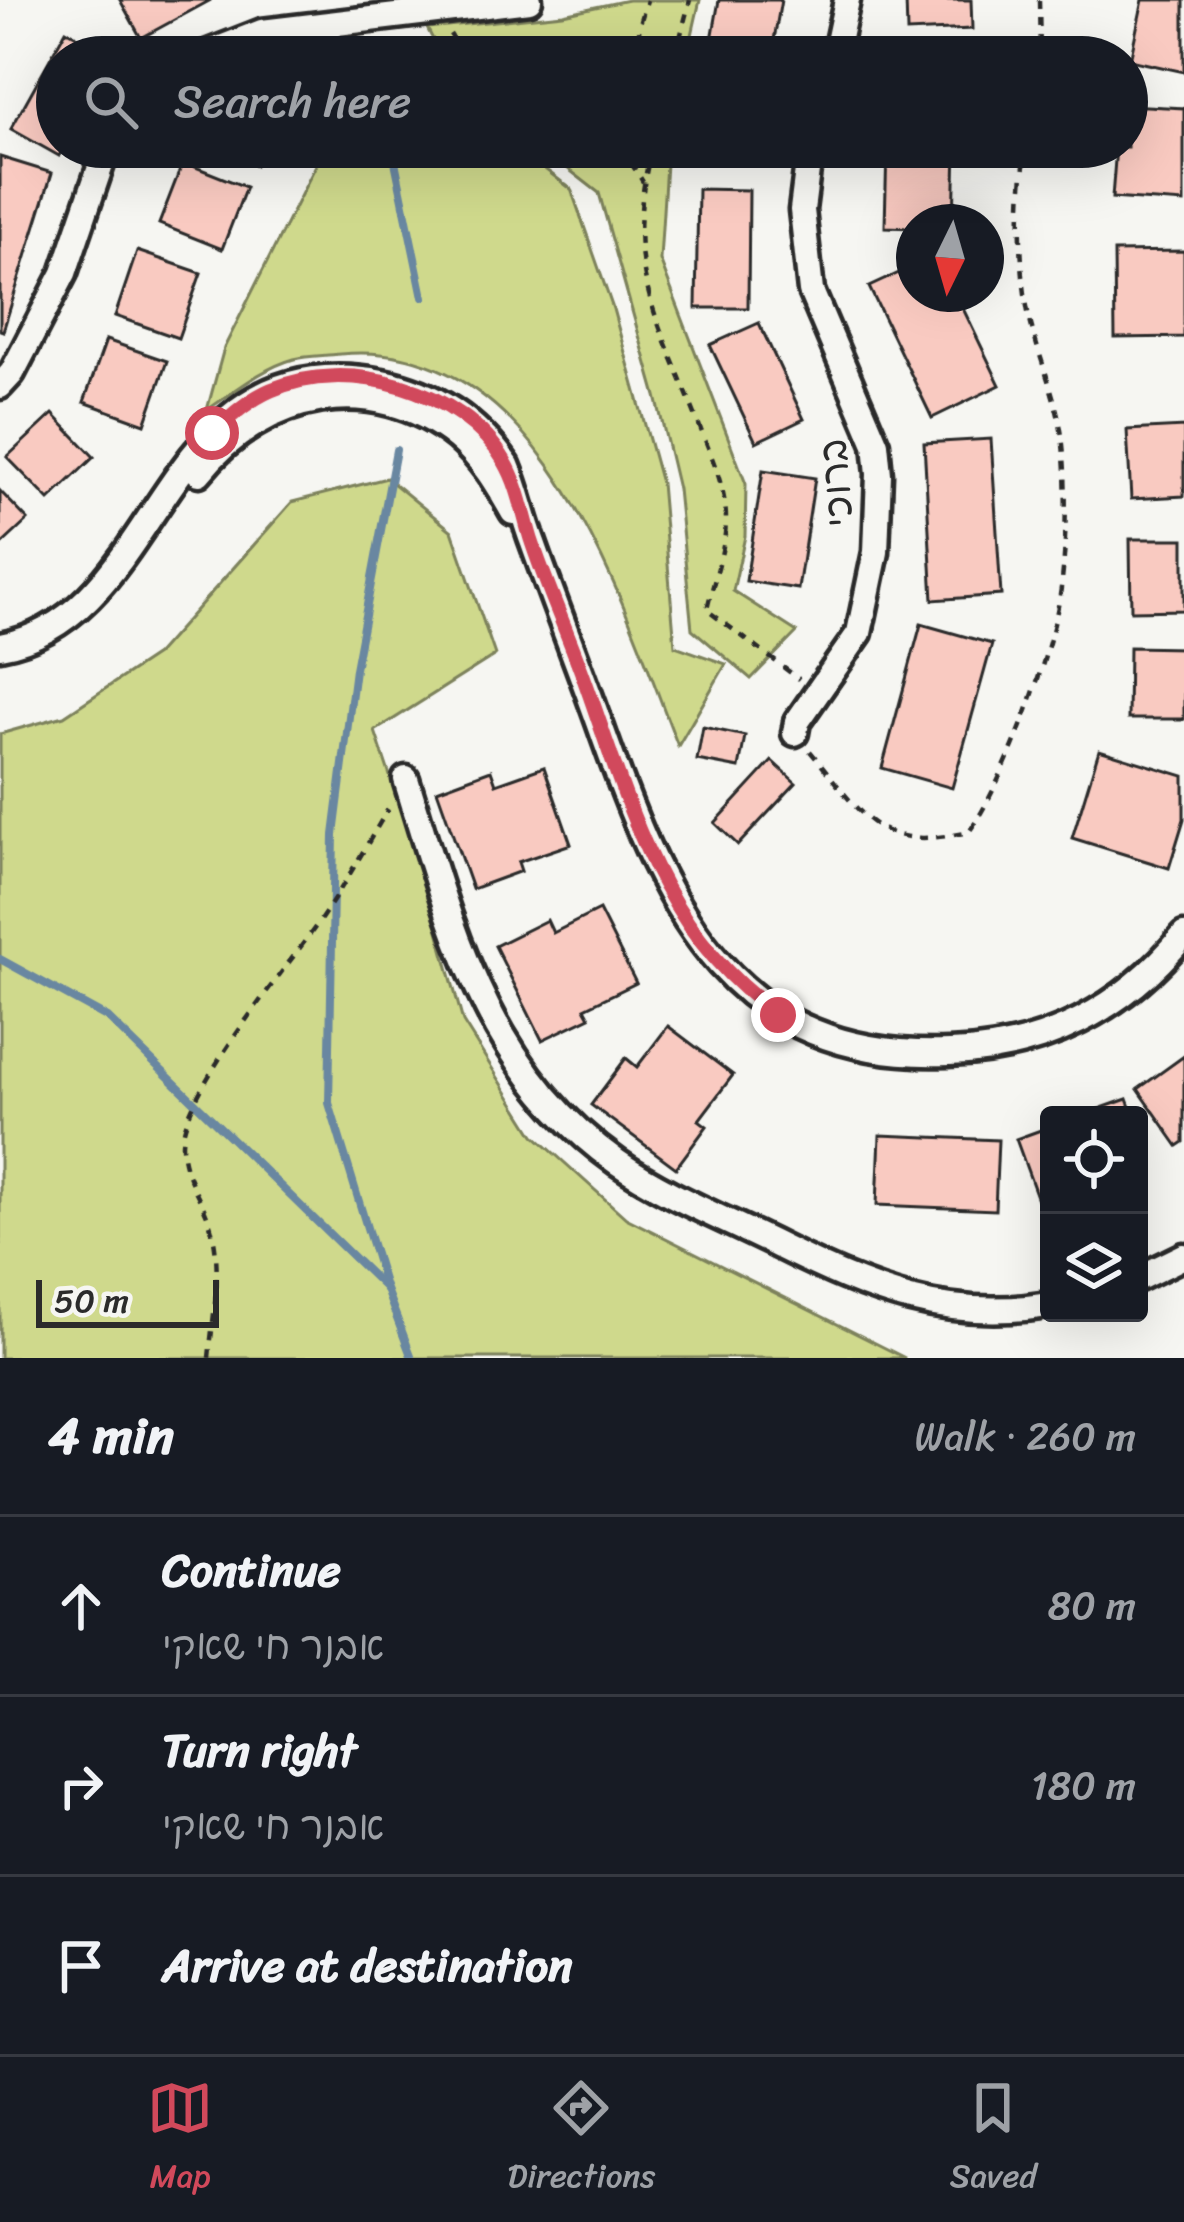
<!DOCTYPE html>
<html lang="en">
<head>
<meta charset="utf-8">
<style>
	body { margin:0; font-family:Sriracha,"Playpen Sans Hebrew",sans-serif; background:#242831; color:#f1f3f6 }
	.controls { position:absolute; right:36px; bottom:36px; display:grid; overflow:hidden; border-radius:12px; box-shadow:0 12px 48px #0002 }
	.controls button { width:108px; height:108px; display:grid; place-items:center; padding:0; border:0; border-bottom:3px solid #363941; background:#171b24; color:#f1f3f6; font:60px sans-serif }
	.compass { position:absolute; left:896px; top:204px; width:108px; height:108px; border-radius:50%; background:#171b24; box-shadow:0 12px 48px #0002; rotate:185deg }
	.scale { position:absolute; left:36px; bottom:30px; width:183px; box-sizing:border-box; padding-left:12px; border:6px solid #2b2b2b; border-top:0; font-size:33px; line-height:42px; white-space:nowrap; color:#2b2b2b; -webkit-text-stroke:9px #f6f6f2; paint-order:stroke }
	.stop { position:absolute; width:36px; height:36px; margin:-27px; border:9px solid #d1495b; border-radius:50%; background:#fff }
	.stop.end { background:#d1495b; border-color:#fff; box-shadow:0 3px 12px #0008 }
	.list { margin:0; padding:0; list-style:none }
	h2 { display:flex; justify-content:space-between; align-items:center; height:156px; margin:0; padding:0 48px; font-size:51px }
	h2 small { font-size:39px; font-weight:400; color:#9ea1a6 }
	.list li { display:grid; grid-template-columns:78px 1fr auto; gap:36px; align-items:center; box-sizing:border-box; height:180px; padding:0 48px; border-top:3px solid #363941 }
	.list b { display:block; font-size:45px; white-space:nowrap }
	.list p { margin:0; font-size:39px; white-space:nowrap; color:#9ea1a6 }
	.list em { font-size:39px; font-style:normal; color:#9ea1a6 }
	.icon { flex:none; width:66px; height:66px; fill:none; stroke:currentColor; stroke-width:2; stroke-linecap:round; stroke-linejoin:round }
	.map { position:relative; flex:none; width:1184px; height:1358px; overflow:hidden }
	.search { position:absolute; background:#171b24; box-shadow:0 12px 48px #0002; left:36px; right:36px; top:36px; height:132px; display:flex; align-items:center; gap:30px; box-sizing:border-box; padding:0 42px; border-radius:66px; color:#9ea1a6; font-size:45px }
	.sheet { height:696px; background:#171b24 }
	nav { display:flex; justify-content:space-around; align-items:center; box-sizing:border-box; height:168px; border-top:3px solid #363941; background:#171b24; font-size:33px; color:#9ea1a6 }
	nav a { display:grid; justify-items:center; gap:6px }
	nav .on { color:#d1495b }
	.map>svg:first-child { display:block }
	.green { fill:#cfd98c; stroke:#7d825c; stroke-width:3 }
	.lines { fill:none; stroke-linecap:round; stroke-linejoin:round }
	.stream { stroke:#6987a1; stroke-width:8 }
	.building { fill:#f9cac1; stroke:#2b2b2b; stroke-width:3 }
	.minor-casing { stroke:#2b2b2b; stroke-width:33 }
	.path { stroke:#2b2b2b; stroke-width:4.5; stroke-dasharray:9 9; stroke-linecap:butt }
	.minor { stroke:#f6f6f2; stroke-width:24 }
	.route { stroke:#d1495b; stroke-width:15 }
	.labels { text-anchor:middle; stroke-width:9; stroke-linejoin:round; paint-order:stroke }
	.street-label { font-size:39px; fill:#2b2b2b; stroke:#f6f6f2 }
</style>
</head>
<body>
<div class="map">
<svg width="1184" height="1358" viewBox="0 0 1184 1358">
	<rect width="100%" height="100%" fill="#f6f6f2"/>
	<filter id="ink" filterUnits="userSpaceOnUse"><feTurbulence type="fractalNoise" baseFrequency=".00833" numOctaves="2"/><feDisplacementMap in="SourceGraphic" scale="24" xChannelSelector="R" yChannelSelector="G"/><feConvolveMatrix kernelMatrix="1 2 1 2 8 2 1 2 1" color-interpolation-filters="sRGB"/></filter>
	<g filter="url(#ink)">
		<g class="green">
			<polygon points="628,0 700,0 687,57 442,57 427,28 563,14"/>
			<path d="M325,147H516L571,189L613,309L661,483L675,646L726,664L678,746C620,598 542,334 340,354C325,356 308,355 294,359C262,368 234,392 207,410L224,348Z"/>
			<polygon points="540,147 667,147 660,260 746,484 745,536 733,591 797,632 751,679 692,629 678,489 656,396 599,193"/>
			<polygon points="387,478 452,531 495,655 375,731 422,872 463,1022 534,1135 626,1218 905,1358 0,1358 0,734 64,716 156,655 292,502"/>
		</g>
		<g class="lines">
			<g class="stream">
				<polyline points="392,147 423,297"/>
				<polyline points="396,450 355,669 334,835 329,1103 385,1287 412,1358"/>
				<polyline points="0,959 108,1018 384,1287"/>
			</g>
		</g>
		<g class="building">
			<polygon points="120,0 211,0 141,38"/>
			<polygon points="719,0 781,0 771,57 709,57"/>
			<polygon points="906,0 971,0 972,29 907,32"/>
			<polygon points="1143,0 1184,0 1184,72 1130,60"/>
			<polygon points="66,30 114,57 57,57 57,147 64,147 59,156 11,129"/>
			<polygon points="1127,105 1184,108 1184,203 1112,198 1116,147 1127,147"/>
			<polygon points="210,147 262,147 255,165"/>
			<polygon points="694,147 756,147 753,164 693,154"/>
			<polygon points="887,147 956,147 954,222 914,222 914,228 885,227"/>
			<polygon points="0,157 52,173 3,331 0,330"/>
			<polygon points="183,162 246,187 222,249 159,224"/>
			<polygon points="698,189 749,190 748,308 696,308"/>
			<polygon points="137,251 201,273 178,338 115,316"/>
			<polygon points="1184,251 1184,337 1115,338 1114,252"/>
			<polygon points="914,266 914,294 956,294 1000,385 932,418 869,287"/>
			<polygon points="759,323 804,419 756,442 710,345"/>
			<polygon points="106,340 167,361 145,424 84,402"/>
			<polygon points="53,414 94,457 49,500 7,457"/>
			<polygon points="1184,427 1184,496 1131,499 1127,430"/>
			<polygon points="991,439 1001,595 933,600 924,443"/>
			<polygon points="763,470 815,478 798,589 746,581"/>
			<polygon points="0,491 28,520 0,546"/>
			<polygon points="1130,539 1184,539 1184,610 1131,611"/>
			<polygon points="921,624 992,644 952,788 882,768"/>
			<polygon points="1129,647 1184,648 1184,719 1128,719"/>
			<polygon points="703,727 745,736 739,768 697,760"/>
			<polygon points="1099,750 1184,776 1184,819 1169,868 1072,838"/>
			<polygon points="772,761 796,783 738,845 715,823"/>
			<polygon points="544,767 571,844 518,862 521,871 472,889 437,790 491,770 496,784"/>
			<polygon points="599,910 636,983 585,1008 590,1017 542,1040 495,946 547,920 553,933"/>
			<polygon points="668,1026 733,1075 699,1120 707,1126 676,1168 591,1105 626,1058 637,1067"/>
			<polygon points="1184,1056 1184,1142 1178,1146 1138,1089"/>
			<polygon points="1127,1099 1133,1115 1082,1115"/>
			<polygon points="1049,1127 1049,1202 1040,1205 1016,1139"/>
			<polygon points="880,1135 998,1140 995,1210 877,1205"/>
		</g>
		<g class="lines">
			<g class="minor-casing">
				<g id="minor">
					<polyline points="198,57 262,32 529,0"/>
					<polyline points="835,57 847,0"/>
					<polyline points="0,386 12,373 64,273 107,147"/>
					<path d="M199,473C264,392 373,370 457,437C482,458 497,484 513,512"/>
					<path d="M0,646C168,617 158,339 382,382C434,392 477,421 507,465C518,491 523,517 533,543C556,608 582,673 605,739C667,913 735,1061 949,1053C1044,1050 1124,1009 1184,935"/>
					<polyline points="795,733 797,722 859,633 876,552 879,474 876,444 811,291 802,210 810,147"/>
					<path d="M406,779C451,924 485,1069 617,1162C666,1196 725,1219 779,1246C870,1291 946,1322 1049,1305"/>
					<polyline points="1139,1278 1184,1256"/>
				</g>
			</g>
			<g class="path">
				<polyline points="1039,0 1040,57"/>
				<polyline points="450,34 459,48 495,57"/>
				<polyline points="640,57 639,27 647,0"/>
				<polyline points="675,57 690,0"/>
				<polyline points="621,147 643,182"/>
				<path d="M652,147C620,271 659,319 701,430C712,457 726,490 726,519C726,548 713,581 707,610L799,679"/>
				<path d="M810,751C865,816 874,853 969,832C1005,780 1043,674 1057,611C1067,567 1068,481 1062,436C1056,394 1037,354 1028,312C1019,266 1018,192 1027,147"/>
				<path d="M209,1358C213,1313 224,1265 209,1221C200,1195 182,1174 182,1144C183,1090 288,967 321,919C345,884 366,846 388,809"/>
			</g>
			<use href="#minor" class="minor"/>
		</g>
	</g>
	<g class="lines" filter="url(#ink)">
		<path class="route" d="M212,433C231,416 248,400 271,390C348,356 462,389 505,462C519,486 523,513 531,539C547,588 569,635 586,684C631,811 662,934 778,1015"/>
	</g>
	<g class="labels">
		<g class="street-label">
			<text transform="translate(835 483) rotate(-95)" y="14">ברוכי</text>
		</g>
	</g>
</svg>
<div class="controls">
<button><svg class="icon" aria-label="locate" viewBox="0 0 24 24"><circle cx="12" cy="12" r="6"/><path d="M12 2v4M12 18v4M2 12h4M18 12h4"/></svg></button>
<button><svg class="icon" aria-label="layers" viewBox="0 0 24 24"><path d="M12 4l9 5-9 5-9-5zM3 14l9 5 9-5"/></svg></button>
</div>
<svg class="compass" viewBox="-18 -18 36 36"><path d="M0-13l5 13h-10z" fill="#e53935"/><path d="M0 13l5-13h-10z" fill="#9ea1a6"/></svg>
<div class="scale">50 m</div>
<div class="stop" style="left:212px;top:433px"></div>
<div class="stop end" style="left:778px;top:1015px"></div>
<div class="search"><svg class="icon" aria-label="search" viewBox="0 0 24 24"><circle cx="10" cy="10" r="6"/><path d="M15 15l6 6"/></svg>Search here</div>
</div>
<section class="sheet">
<h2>4 min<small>Walk · 260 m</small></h2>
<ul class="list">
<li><svg class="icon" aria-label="ahead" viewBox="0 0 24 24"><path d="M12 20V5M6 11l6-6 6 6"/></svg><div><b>Continue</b><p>אבנר חי שאקי</p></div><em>80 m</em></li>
<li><svg class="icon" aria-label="right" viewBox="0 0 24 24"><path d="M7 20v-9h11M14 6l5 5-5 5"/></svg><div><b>Turn right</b><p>אבנר חי שאקי</p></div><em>180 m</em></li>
<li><svg class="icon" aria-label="arrive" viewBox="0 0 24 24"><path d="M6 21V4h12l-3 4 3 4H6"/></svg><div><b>Arrive at destination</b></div></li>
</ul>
</section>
<nav>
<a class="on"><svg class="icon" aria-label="map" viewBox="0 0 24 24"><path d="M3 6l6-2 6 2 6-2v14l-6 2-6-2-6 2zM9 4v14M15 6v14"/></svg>Map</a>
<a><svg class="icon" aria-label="directions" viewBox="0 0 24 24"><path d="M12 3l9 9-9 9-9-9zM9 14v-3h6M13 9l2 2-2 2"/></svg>Directions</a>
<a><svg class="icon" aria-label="saved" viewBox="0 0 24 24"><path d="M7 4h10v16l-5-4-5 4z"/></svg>Saved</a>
</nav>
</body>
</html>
